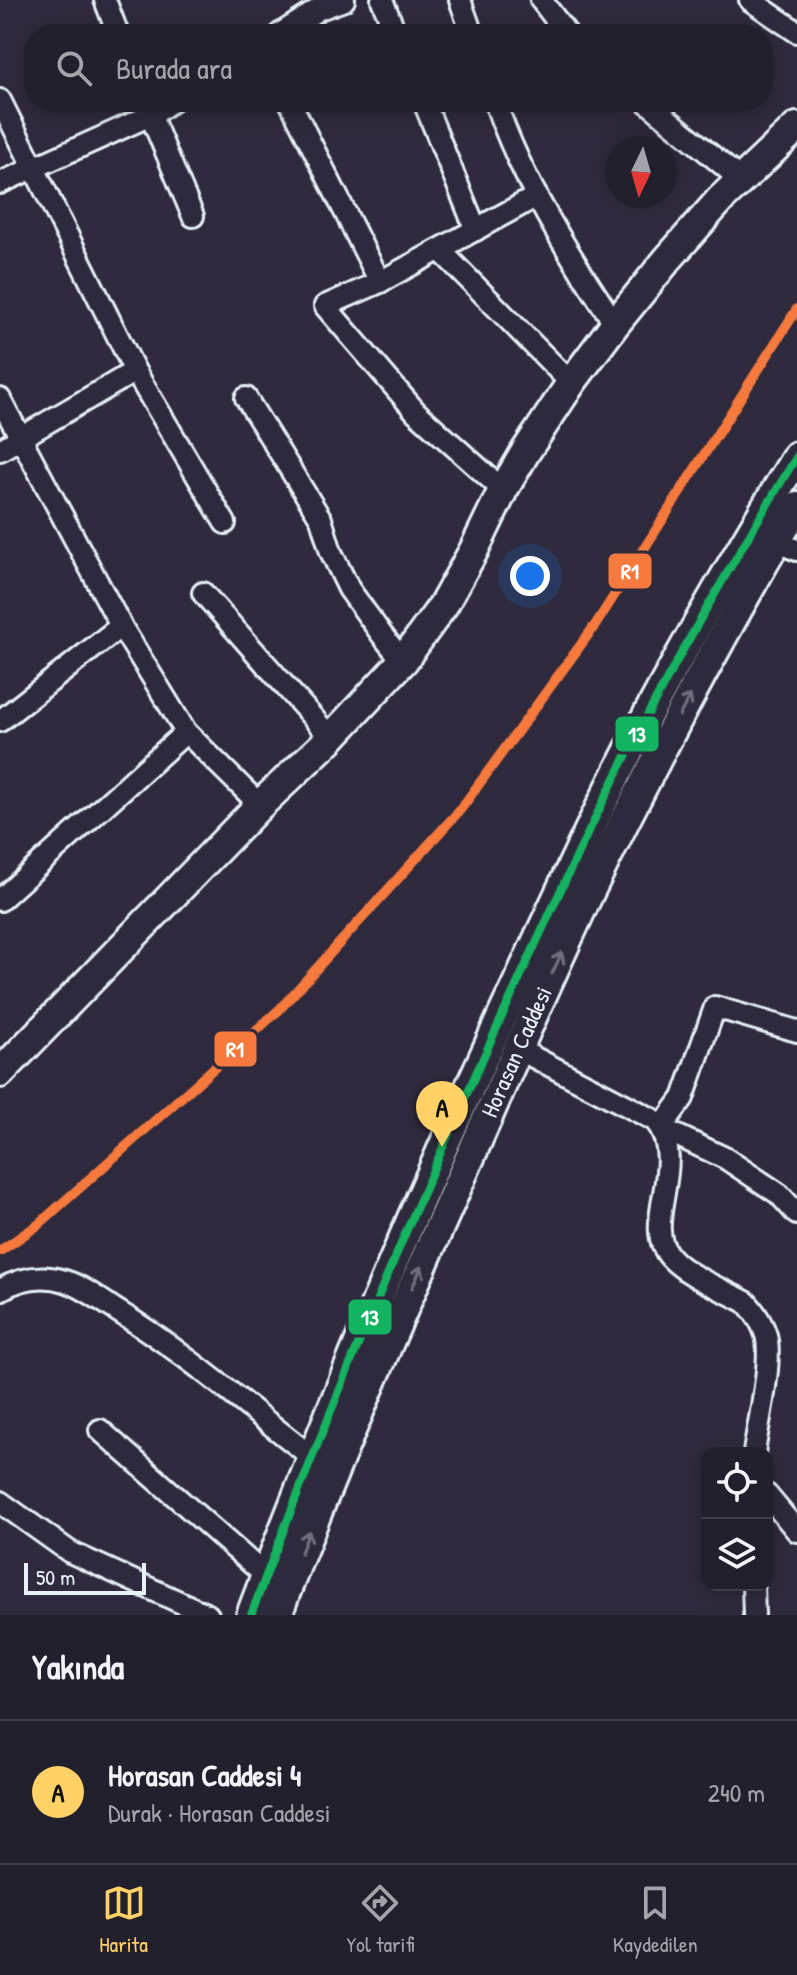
<!DOCTYPE html>
<html lang="tr">
<head>
<meta charset="utf-8">
<style>
	body { margin:0; font-family:"Patrick Hand",sans-serif; background:#2b2836; color:#f1f3f6 }
	.controls { position:absolute; right:24px; bottom:24px; display:grid; overflow:hidden; border-radius:16px; box-shadow:0 4px 20px #0003 }
	.controls button { width:72px; height:72px; display:grid; place-items:center; padding:0; border:0; border-bottom:2px solid #403e4a; background:#23202e; color:#f1f3f6; font:40px sans-serif }
	.compass { position:absolute; left:605px; top:136px; width:72px; height:72px; border-radius:50%; background:#23202e; box-shadow:0 4px 20px #0003; rotate:185deg }
	.scale { position:absolute; left:24px; bottom:20px; width:122px; box-sizing:border-box; padding-left:8px; border:4px solid #e8f1f8; border-top:0; font-size:22px; line-height:28px; white-space:nowrap; color:#e8f1f8; -webkit-text-stroke:6px #2f2a3d; paint-order:stroke }
	.you { position:absolute; left:530px; top:576px; width:28px; height:28px; margin:-20px; border:6px solid #fff; border-radius:50%; background:#1a73e8; box-shadow:0 0 0 12px #1a73e833 }
	.badge { display:grid; place-items:center; width:52px; height:52px; border-radius:50%; background:#ffd166; color:#111; font-size:26px; font-weight:700 }
	.pin { position:absolute; translate:-50% -66px; filter:drop-shadow(0 2px 4px #0008) }
	.pin::after { content:''; position:absolute; top:42px; width:28px; height:24px; background:inherit; clip-path:polygon(0 0,100% 0,50% 100%) }
	.list { margin:0; padding:0; list-style:none }
	h2 { display:flex; justify-content:space-between; align-items:center; height:104px; margin:0; padding:0 32px; font-size:34px }
	h2 small { font-size:26px; font-weight:400; color:#a3a3aa }
	.list li { display:grid; grid-template-columns:52px 1fr auto; gap:24px; align-items:center; box-sizing:border-box; height:144px; padding:0 32px; border-top:2px solid #403e4a }
	.list b { display:block; font-size:30px; white-space:nowrap }
	.list p { margin:0; font-size:26px; white-space:nowrap; color:#a3a3aa }
	.list em { font-size:26px; font-style:normal; color:#a3a3aa }
	.icon { flex:none; width:44px; height:44px; fill:none; stroke:currentColor; stroke-width:2; stroke-linecap:round; stroke-linejoin:round }
	.map { position:relative; flex:none; width:797px; height:1615px; overflow:hidden }
	.search { position:absolute; background:#23202e; box-shadow:0 4px 20px #0003; left:24px; right:24px; top:24px; height:88px; display:flex; align-items:center; gap:20px; box-sizing:border-box; padding:0 28px; border-radius:32px; color:#a3a3aa; font-size:30px }
	.sheet { height:248px; background:#23202e }
	nav { display:flex; justify-content:space-around; align-items:center; box-sizing:border-box; height:112px; border-top:2px solid #403e4a; background:#23202e; font-size:22px; color:#a3a3aa }
	nav a { display:grid; justify-items:center; gap:4px }
	nav .on { color:#ffd166 }
	.map>svg:first-child { display:block }
	.lines { fill:none; stroke-linecap:round; stroke-linejoin:round }
	.street-casing { stroke:#e8f1f8; stroke-width:26 }
	.secondary-casing { stroke:#e8f1f8; stroke-width:34 }
	.street { stroke:#2f2a3d; stroke-width:20 }
	.secondary { stroke:#2f2a3d; stroke-width:28 }
	.bus-1-casing { stroke:#2f2a3d; stroke-width:14 }
	.bus-1 { stroke:#13b361; stroke-width:8 }
	.rail-1-casing { stroke:#2f2a3d; stroke-width:16 }
	.rail-1 { stroke:#f6793e; stroke-width:10 }
	.oneway { stroke:#70707e }
	.labels { text-anchor:middle; stroke-width:6; stroke-linejoin:round; paint-order:stroke }
	.street-label { font-size:24px; fill:#e8f1f8; stroke:#2f2a3d }
	.line-badge { stroke:#2f2a3d; stroke-width:3 }
	.badge-label { font-size:22px; text-anchor:middle; font-weight:bold; fill:#fff }
</style>
</head>
<body>
<div class="map">
<svg width="797" height="1615" viewBox="0 0 797 1615">
	<rect width="100%" height="100%" fill="#2f2a3d"/>
	<filter id="ink" filterUnits="userSpaceOnUse"><feTurbulence type="fractalNoise" baseFrequency=".0125" numOctaves="2"/><feDisplacementMap in="SourceGraphic" scale="16" xChannelSelector="R" yChannelSelector="G"/><feConvolveMatrix kernelMatrix="1 2 1 2 8 2 1 2 1" color-interpolation-filters="sRGB"/></filter>
	<g filter="url(#ink)">
		<g class="lines">
			<g class="street-casing">
				<g id="street">
					<polyline points="105,0 118,34"/>
					<polyline points="382,0 396,34"/>
					<polyline points="460,0 472,34"/>
					<polyline points="541,0 567,34"/>
					<polyline points="750,0 797,32"/>
					<polyline points="280,34 319,9 344,0"/>
					<polyline points="0,100 135,371 225,523"/>
					<polyline points="145,102 193,216"/>
					<polyline points="290,102 380,282"/>
					<polyline points="424,102 476,230"/>
					<path d="M495,102C522,181 569,255 615,324"/>
					<polyline points="647,102 741,180"/>
					<polyline points="0,183 151,115 171,102"/>
					<polyline points="440,250 571,383"/>
					<polyline points="246,398 321,519 331,552 349,589 382,635 403,661"/>
					<polyline points="0,399 121,626 186,732 260,805"/>
					<polyline points="0,450 135,371"/>
					<polyline points="503,490 416,412 325,306 380,282 537,196"/>
					<polyline points="776,542 797,550"/>
					<polyline points="203,593 331,738"/>
					<polyline points="0,721 121,626"/>
					<polyline points="0,900 186,732"/>
					<polyline points="797,1031 715,1007 683,1098 661,1128 725,1158 779,1194 797,1214"/>
					<path d="M518,1049L656,1121C689,1167 639,1224 671,1258C686,1275 725,1291 746,1302C755,1312 762,1322 766,1335C773,1362 758,1423 754,1453"/>
					<path d="M0,1290C20,1278 42,1274 65,1281C84,1287 102,1301 119,1312C187,1354 248,1408 312,1457"/>
					<polyline points="100,1430 266,1576"/>
					<polyline points="767,1495 797,1531"/>
					<polyline points="0,1502 70,1552 208,1615"/>
					<polyline points="753,1585 754,1615"/>
				</g>
			</g>
			<g class="secondary-casing">
				<g id="secondary">
					<polyline points="0,1073 260,805 331,738 403,661 444,604 474,550 503,490 526,451 571,383 615,324 667,260 720,200 797,127"/>
					<path d="M251,1615C330,1406 417,1200 511,997C559,894 606,790 661,690C704,611 750,533 797,456"/>
					<path id="s1" d="M277,1615C333,1467 397,1323 461,1178C503,1082 545,986 590,891C654,760 723,632 797,506"/>
				</g>
			</g>
			<use href="#street" class="street"/>
			<use href="#secondary" class="secondary"/>
			<g class="bus-1-casing">
				<path id="bus-1" d="M251,1615C330,1406 417,1200 511,997C559,894 606,790 661,690C704,611 750,533 797,456"/>
			</g>
			<use href="#bus-1" class="bus-1"/>
			<g class="rail-1-casing">
				<polyline id="rail-1" points="0,1251 38,1225 279,1010 460,810 596,624 797,309"/>
			</g>
			<use href="#rail-1" class="rail-1"/>
		</g>
		<defs><path id="oneway-shaft" d="M-6 0H5M1.5-3L5.5 0L1.5 3" fill="none" stroke-width="1.6" stroke-linecap="round" stroke-linejoin="round" transform="scale(2)"/></defs>
		<g class="oneway">
			<use href="#oneway-shaft" transform="translate(685 705) rotate(-62)"/>
			<use href="#oneway-shaft" transform="translate(557 963) rotate(-65)"/>
			<use href="#oneway-shaft" transform="translate(417 1277) rotate(-66)"/>
			<use href="#oneway-shaft" transform="translate(305 1542) rotate(-69)"/>
		</g>
	</g>
	<g class="labels">
		<g class="street-label">
			<text dy="8" stroke="none"><textPath href="#s1" startOffset="612">Horasan Caddesi</textPath></text>
		</g>
	</g>
	<g class="line-badge">
		<rect x="607" y="552" width="46" height="38" rx="8" fill="#f6793e"/>
		<rect x="614" y="715" width="46" height="38" rx="8" fill="#13b361"/>
		<rect x="213" y="1030" width="45" height="38" rx="8" fill="#f6793e"/>
		<rect x="347" y="1298" width="46" height="38" rx="8" fill="#13b361"/>
	</g>
	<g class="badge-label">
		<text x="630" y="579">R1</text>
		<text x="637" y="742">13</text>
		<text x="235" y="1057">R1</text>
		<text x="370" y="1325">13</text>
	</g>
</svg>
<div class="controls">
<button><svg class="icon" aria-label="locate" viewBox="0 0 24 24"><circle cx="12" cy="12" r="6"/><path d="M12 2v4M12 18v4M2 12h4M18 12h4"/></svg></button>
<button><svg class="icon" aria-label="layers" viewBox="0 0 24 24"><path d="M12 4l9 5-9 5-9-5zM3 14l9 5 9-5"/></svg></button>
</div>
<svg class="compass" viewBox="-18 -18 36 36"><path d="M0-13l5 13h-10z" fill="#e53935"/><path d="M0 13l5-13h-10z" fill="#a3a3aa"/></svg>
<div class="scale">50 m</div>
<div class="you"></div>
<div class="pin badge" style="left:442px;top:1147px">A</div>
<div class="search"><svg class="icon" aria-label="search" viewBox="0 0 24 24"><circle cx="10" cy="10" r="6"/><path d="M15 15l6 6"/></svg>Burada ara</div>
</div>
<section class="sheet">
<h2>Yakında<small></small></h2>
<ul class="list">
<li><span class="badge">A</span><div><b>Horasan Caddesi 4</b><p>Durak · Horasan Caddesi</p></div><em>240 m</em></li>
</ul>
</section>
<nav>
<a class="on"><svg class="icon" aria-label="map" viewBox="0 0 24 24"><path d="M3 6l6-2 6 2 6-2v14l-6 2-6-2-6 2zM9 4v14M15 6v14"/></svg>Harita</a>
<a><svg class="icon" aria-label="directions" viewBox="0 0 24 24"><path d="M12 3l9 9-9 9-9-9zM9 14v-3h6M13 9l2 2-2 2"/></svg>Yol tarifi</a>
<a><svg class="icon" aria-label="saved" viewBox="0 0 24 24"><path d="M7 4h10v16l-5-4-5 4z"/></svg>Kaydedilen</a>
</nav>
</body>
</html>
